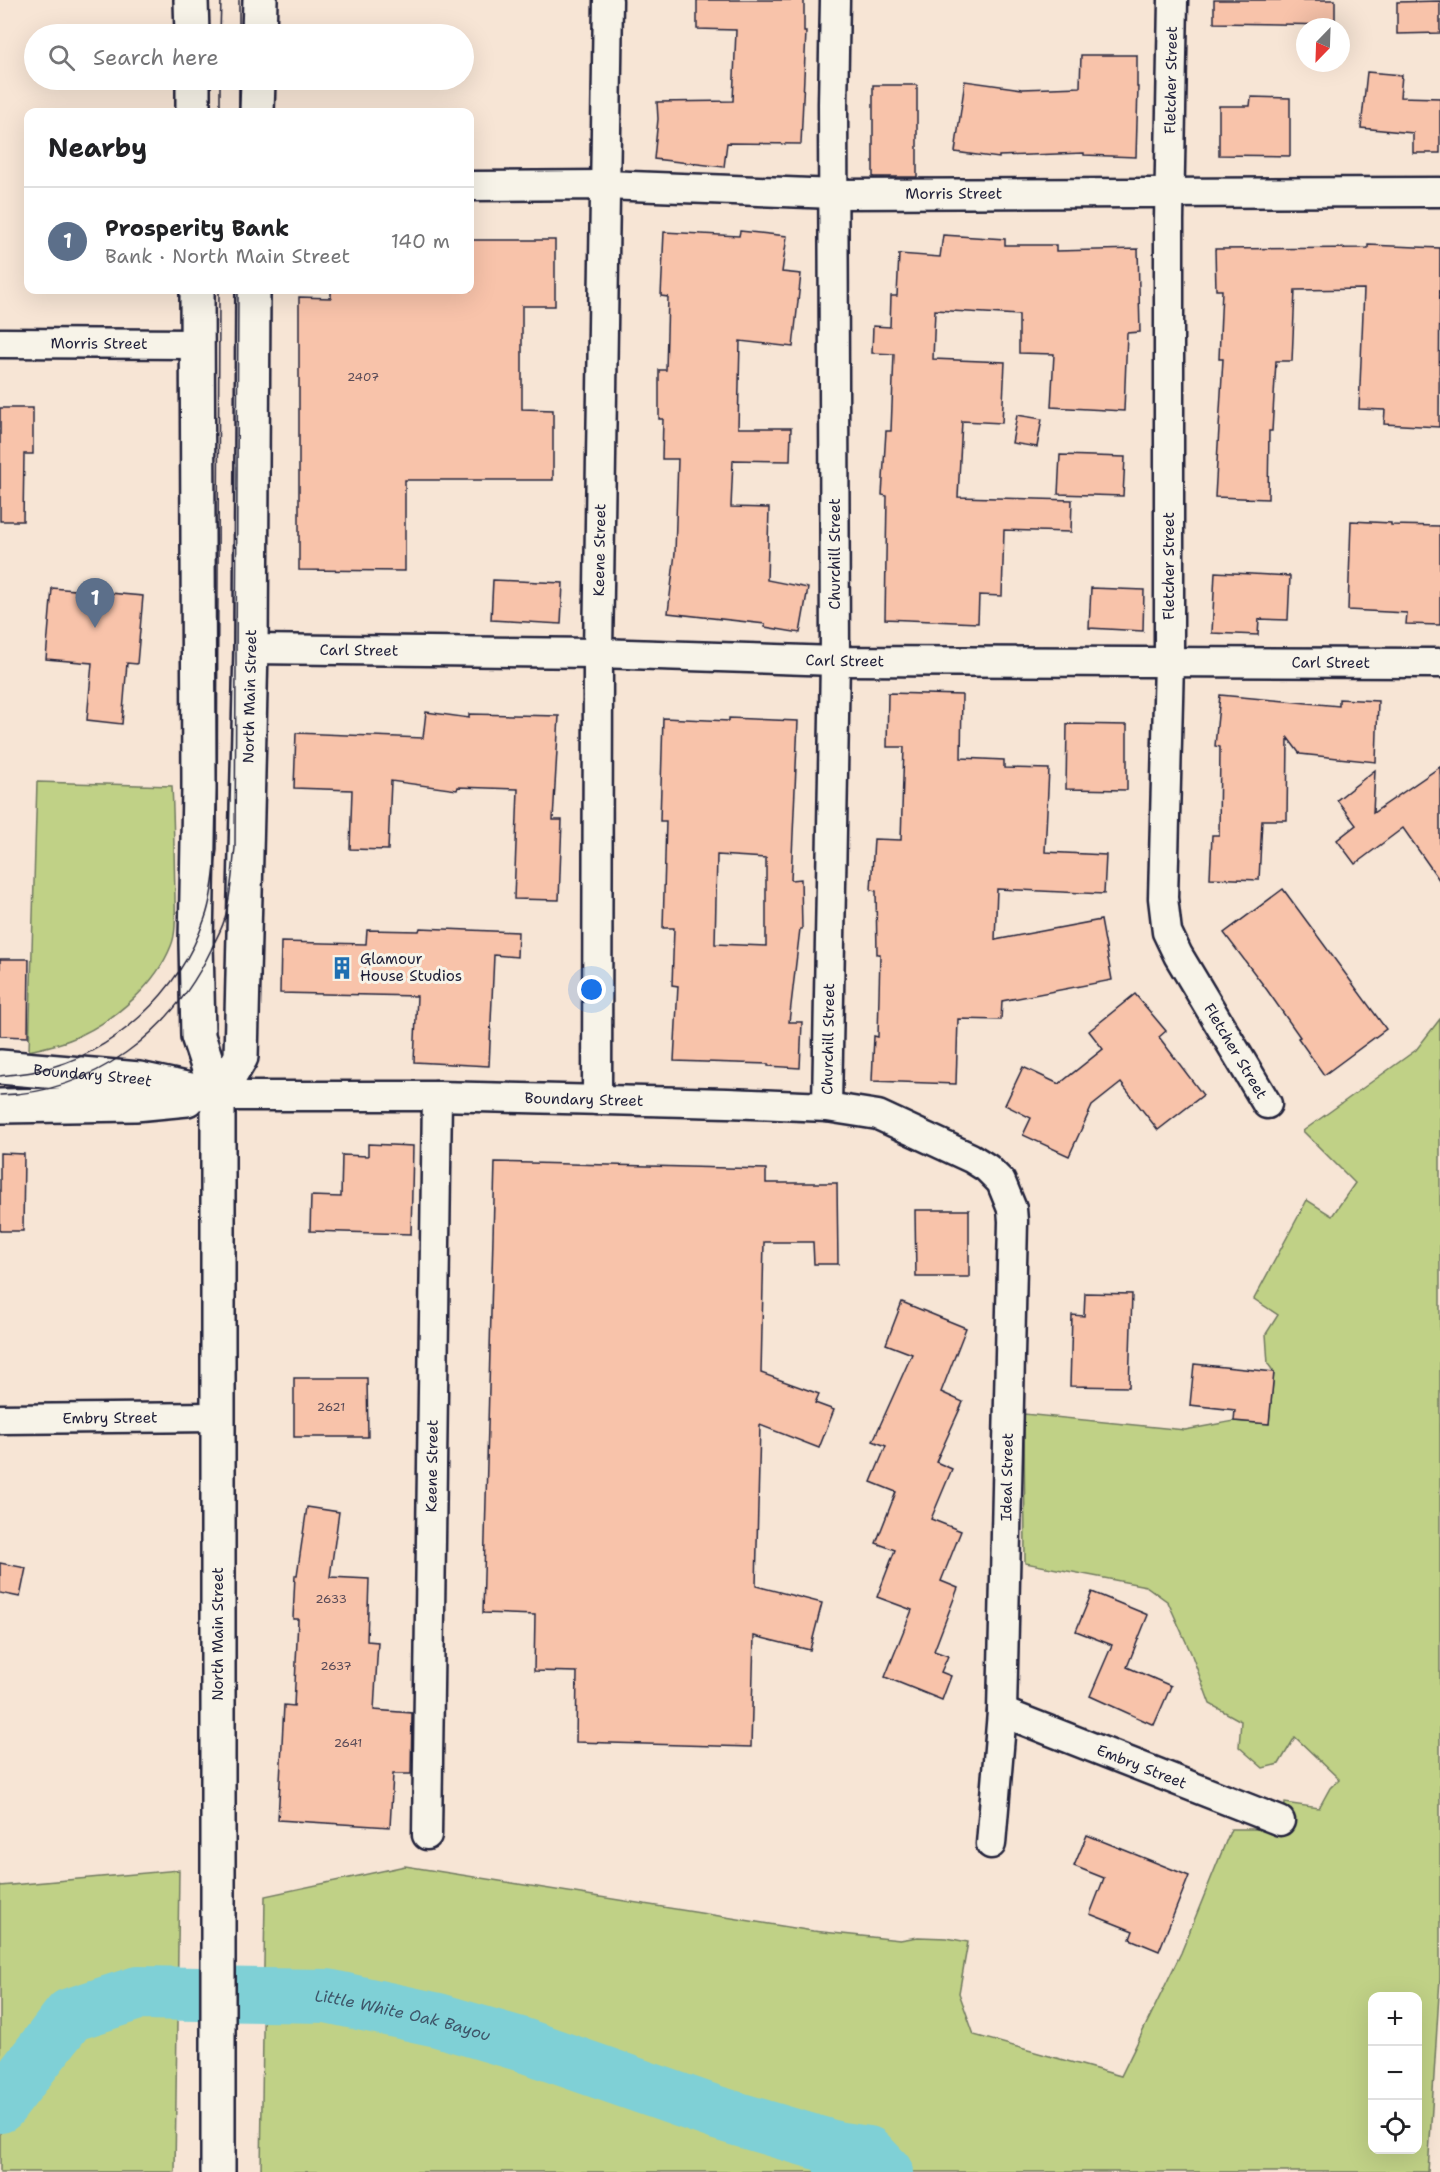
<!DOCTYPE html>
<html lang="en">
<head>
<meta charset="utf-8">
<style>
	body { margin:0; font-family:"Shantell Sans",sans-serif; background:#f6f6f6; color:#202124 }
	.controls { position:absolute; right:18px; bottom:18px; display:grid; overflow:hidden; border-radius:12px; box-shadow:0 6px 24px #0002 }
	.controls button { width:54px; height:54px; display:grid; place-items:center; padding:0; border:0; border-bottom:2px solid #e0e0e0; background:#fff; color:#202124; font:30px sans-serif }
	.compass { position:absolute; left:1296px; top:18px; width:54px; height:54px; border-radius:50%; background:#fff; box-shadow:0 6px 24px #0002; rotate:203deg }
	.you { position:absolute; left:592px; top:990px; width:21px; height:21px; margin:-15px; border:4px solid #fff; border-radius:50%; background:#1a73e8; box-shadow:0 0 0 9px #1a73e833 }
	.badge { display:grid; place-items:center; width:39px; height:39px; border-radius:50%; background:#db2777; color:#fff; font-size:20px; font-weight:700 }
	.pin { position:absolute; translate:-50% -50px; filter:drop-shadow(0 2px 3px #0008) }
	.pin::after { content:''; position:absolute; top:32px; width:21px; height:18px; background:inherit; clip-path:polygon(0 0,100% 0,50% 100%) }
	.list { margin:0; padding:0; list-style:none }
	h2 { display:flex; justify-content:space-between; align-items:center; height:78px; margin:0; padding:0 24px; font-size:26px }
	h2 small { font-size:20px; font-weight:400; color:#757577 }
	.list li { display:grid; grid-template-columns:39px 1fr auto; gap:18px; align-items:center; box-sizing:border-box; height:108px; padding:0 24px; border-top:2px solid #e0e0e0 }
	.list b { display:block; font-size:22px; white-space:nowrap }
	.list p { margin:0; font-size:20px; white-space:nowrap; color:#757577 }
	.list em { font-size:20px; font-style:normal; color:#757577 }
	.icon { flex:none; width:33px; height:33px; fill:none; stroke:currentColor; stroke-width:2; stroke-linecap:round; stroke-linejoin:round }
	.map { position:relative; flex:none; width:1440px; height:2172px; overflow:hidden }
	.search { position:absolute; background:#fff; box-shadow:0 6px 24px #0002; left:24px; top:24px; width:450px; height:66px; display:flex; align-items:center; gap:15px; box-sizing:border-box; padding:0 21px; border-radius:33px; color:#757577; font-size:22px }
	.panel { position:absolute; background:#fff; box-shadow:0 6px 24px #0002; left:24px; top:108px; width:450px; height:186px; border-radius:12px }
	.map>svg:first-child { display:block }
	.green { fill:#c0d186; stroke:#717a60; stroke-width:1.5; fill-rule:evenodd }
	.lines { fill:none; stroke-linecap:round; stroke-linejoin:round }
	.river { stroke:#7fd0d6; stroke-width:54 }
	.building { fill:#f8c3aa; stroke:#22223b; stroke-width:1.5; fill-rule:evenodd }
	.minor-casing { stroke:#22223b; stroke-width:33 }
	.secondary-casing { stroke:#22223b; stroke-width:38 }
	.minor { stroke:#f7f3e8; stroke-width:28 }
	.secondary { stroke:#f7f3e8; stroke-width:33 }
	.tram { stroke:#22223b; stroke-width:1.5 }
	.labels { text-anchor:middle; stroke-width:6; stroke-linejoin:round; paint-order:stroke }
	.number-label { font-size:12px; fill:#584a57 }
	.street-label { font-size:15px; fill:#22223b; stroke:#f7f3e8 }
	.poi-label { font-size:15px; fill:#22223b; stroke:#f7f3e8; text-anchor:start }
	.water-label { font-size:16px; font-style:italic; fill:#3e566a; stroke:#f7f3e8 }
</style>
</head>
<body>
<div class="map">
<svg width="1440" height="2172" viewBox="0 0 1440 2172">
	<rect width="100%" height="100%" fill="#f7e5d5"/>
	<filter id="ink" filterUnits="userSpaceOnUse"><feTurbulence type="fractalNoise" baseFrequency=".0167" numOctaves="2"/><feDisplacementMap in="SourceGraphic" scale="12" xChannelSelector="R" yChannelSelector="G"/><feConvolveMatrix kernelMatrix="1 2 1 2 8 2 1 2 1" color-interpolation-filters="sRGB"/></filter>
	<g filter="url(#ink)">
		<g class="green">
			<path d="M37,782L172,786C174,823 174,859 175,896C175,911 177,932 171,946C156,984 117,1018 81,1035C65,1043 47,1047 29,1051Z"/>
			<path d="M1440,1019V1978L1428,2172H261L265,1896L405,1866L813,1931L900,1940L918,1937L947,1938L968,1942L959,1993L974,2035L1121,2076L1181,1953L1231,1829H1283L1285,1803L1319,1808L1330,1788L1339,1779L1295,1737L1279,1764L1263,1768L1239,1747L1241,1721L1210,1704L1191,1653L1168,1602L1146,1586L1025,1563L1024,1414L1185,1430L1234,1421L1269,1424L1274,1372L1268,1364L1266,1334L1278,1315L1254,1299L1307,1200L1332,1216L1355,1183L1303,1131L1416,1050ZM1372,1996H1418V2150H1372Z"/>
			<polygon points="179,1870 175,2172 0,2172 0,1886"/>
		</g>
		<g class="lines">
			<g class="river">
				<path id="s1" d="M0,2106L70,2015L138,1993L327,1996L438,2020L520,2044L717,2113L835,2148L842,2172"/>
				<polyline points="835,2148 868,2153 886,2172"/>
			</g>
		</g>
		<g class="building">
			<polygon points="697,0 804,0 804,32 806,32 801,144 727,143 724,167 654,159 658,119 657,102 733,101 736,30 697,29"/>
			<polygon points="1214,0 1335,0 1335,25 1214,23"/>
			<polygon points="1440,1 1440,33 1397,34 1397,2"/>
			<polygon points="1081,55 1137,55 1137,87 1138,87 1136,157 1084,155 1084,153 999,156 999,158 955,152 965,81 1022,89 1080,87"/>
			<polygon points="1367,72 1402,75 1400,97 1440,98 1440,153 1413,153 1413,133 1361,128"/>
			<rect x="873" y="85" width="44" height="92"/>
			<polygon points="1251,97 1290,98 1290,156 1219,155 1219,106 1250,106"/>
			<polygon points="740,231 787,236 782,272 801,274 793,347 740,341 738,428 791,428 790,461 733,460 731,507 769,508 767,580 808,588 800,633 765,627 765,624 668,613 675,553 678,459 662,459 663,419 659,419 659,370 666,370 668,297 661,296 664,232 739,236"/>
			<polygon points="943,235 1005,239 1005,245 1056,245 1056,251 1138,249 1140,332 1127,333 1124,411 1051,407 1054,354 1019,353 1019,315 935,310 933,359 1005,362 1002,423 962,421 958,497 1072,500 1071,532 1004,530 1002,596 979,595 978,623 885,619 887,496 882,495 886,431 891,431 894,354 872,353 873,326 890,327 891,296 897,296 899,254 940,257"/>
			<polygon points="470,240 555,240 555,306 522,306 522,409 553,410 553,480 405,480 405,571 299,570 299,297 331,298 331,290 470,290"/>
			<polygon points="1368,245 1440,248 1439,427 1384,424 1385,410 1359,409 1364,289 1295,290 1292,361 1276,361 1272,431 1269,431 1268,499 1215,497 1223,359 1219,359 1222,290 1216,290 1215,249 1368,248"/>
			<polygon points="0,408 33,408 33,454 24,454 23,521 0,521"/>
			<polygon points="1017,415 1042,419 1037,447 1012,443"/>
			<polygon points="1060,455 1125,457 1123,496 1058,494"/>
			<polygon points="1351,521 1391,523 1391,525 1440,526 1440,625 1406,624 1407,613 1348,610"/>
			<polygon points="1215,572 1290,576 1288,620 1259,619 1258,635 1212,633"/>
			<polygon points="493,580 563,583 561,624 491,620"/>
			<polygon points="52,588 143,596 137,664 127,663 122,724 87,720 92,663 46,659"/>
			<polygon points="1091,588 1144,590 1143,631 1089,628"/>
			<polygon points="888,693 962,695 961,758 1004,760 1004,768 1049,769 1045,852 1106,855 1104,894 997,889 995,940 1101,920 1112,980 1002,1001 1001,1020 958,1019 956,1084 872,1081 874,1036 878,1037 880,954 877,954 876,891 871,890 874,839 901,840 904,747 887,747"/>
			<polygon points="1220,695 1339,706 1339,699 1378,701 1376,762 1300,754 1288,738 1287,820 1262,820 1259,880 1210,878 1212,835 1219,835 1220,747 1215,746"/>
			<polygon points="426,712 469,718 469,714 559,716 553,820 562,820 559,900 514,899 518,789 458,787 457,790 391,781 388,850 350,849 352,790 294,788 296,733 423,738"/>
			<path d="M663,718L729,721V718L798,721L791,880L801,879L802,929H800L789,1022H802L800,1068L768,1066V1064L674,1061L678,986L672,985L674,928H663L666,821H660ZM717,855L766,858V946L715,944Z"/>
			<polygon points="1067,724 1127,725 1127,790 1066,789"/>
			<polygon points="1440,767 1440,881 1403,828 1355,864 1337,840 1356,825 1337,800 1375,770 1373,813"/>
			<polygon points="1283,889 1386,1029 1324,1075 1298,1038 1300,1037 1267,990 1224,933"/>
			<polygon points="420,928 518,932 517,957 494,955 489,1066 414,1062 417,996 280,993 281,942 366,944 367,930 419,931"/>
			<polygon points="0,959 29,959 28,1037 0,1036"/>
			<polygon points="1135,994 1166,1031 1159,1037 1203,1095 1158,1130 1121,1083 1092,1106 1069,1156 1023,1135 1031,1118 1005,1105 1023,1067 1059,1084 1103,1049 1089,1031"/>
			<polygon points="368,1144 413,1146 411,1234 310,1231 311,1196 341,1197 342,1155 368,1156"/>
			<polygon points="0,1153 24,1154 23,1231 0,1231"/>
			<polygon points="495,1162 766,1169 766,1183 837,1183 838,1264 814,1264 813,1242 764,1242 761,1373 819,1394 815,1403 834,1410 819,1448 760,1425 756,1586 822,1603 810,1650 754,1636 751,1747 576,1742 577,1672 534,1671 535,1615 483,1613"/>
			<polygon points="915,1210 969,1210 969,1277 916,1277"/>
			<polygon points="1085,1293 1132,1294 1129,1387 1070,1386 1072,1315 1084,1316"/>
			<polygon points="902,1302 966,1328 941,1392 963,1402 936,1462 952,1469 931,1519 961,1531 941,1581 958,1588 934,1651 948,1656 941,1672 951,1676 942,1700 885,1677 912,1610 877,1597 895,1550 876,1543 896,1492 871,1482 886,1446 873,1441 912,1354 886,1344"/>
			<polygon points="1194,1364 1274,1372 1269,1424 1234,1421 1235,1410 1190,1405"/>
			<polygon points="294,1378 367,1378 368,1437 294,1437"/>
			<polygon points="307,1507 339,1512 330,1577 369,1579 367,1641 378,1642 374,1710 412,1713 411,1774 393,1774 390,1827 278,1820 284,1705 294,1706 298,1619 293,1619 295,1575 297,1575"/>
			<polygon points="0,1563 26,1568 20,1597 0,1593"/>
			<polygon points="1092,1592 1148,1615 1127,1667 1171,1686 1154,1725 1090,1696 1112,1645 1076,1631"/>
			<polygon points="1087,1835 1189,1876 1159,1951 1130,1939 1133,1931 1090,1914 1104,1878 1074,1866"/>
		</g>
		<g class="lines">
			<g class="minor-casing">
				<g id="minor">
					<path id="s2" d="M1173,0L1169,220V661L1163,898L1167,932L1178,955L1267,1104"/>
					<path id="s3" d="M470,186L605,185L835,194L1440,192"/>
					<path id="s4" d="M0,343L198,344"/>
					<path id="s5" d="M251,649L598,653L835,661L1440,663"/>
					<path id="s6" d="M218,1096H437L728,1103L827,1107L878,1115L971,1158L987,1168L1001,1182L1012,1209L1013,1221L1002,1712L991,1844"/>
					<path id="s7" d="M597,1100L598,653L608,0"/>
					<path id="s8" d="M827,1107L835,661L833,104L835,0"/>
					<path id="s9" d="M0,1419L218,1417"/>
					<path id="s10" d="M1002,1712L1280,1821"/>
					<path id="s11" d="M427,1835L437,1096"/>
				</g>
			</g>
			<g class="secondary-casing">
				<g id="secondary">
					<polyline points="191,0 192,34"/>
					<polyline points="259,34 260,0"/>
					<polyline points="193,80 193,112"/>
					<polyline points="257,112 258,80"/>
					<polyline points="197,290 199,789 196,942 198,1036 218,1096 218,2172"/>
					<path id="s12" d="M0,1067L139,1079L218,1096"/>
					<path id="s13" d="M218,1096L241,1057L251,649L253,290"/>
					<polyline points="0,1106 135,1104 187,1099"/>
				</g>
			</g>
			<use href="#minor" class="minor"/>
			<use href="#secondary" class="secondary"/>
			<g class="tram">
				<polyline points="220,34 221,0"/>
				<polyline points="239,34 239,0"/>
				<polyline points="220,112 220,80"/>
				<polyline points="239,112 239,80"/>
				<path d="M0,1076C12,1074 25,1074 36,1071C114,1055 180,992 205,918C213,896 214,872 217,850L219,290"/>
				<path d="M0,1095C94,1093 172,1032 211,950C215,940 221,931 224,921C231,898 232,872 235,848L238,290"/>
			</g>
		</g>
	</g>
	<defs>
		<g id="building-bare" transform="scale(1.8)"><path d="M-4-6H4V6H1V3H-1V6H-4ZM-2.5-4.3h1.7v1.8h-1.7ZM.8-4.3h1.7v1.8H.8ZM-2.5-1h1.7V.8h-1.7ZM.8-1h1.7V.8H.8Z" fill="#1f6fb2" stroke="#f7f3e8" stroke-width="2.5" paint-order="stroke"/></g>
	</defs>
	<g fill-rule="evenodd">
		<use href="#building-bare" x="342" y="968"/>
	</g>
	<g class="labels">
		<g class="number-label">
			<text x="363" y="381">2407</text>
			<text x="331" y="1411">2621</text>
			<text x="331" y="1603">2633</text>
			<text x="336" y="1670">2637</text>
			<text x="348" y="1747">2641</text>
		</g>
		<g class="street-label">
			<text transform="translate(1171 80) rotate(-89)" y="5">Fletcher Street</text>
			<text dy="5" stroke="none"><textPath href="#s3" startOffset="484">Morris Street</textPath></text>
			<text dy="5" stroke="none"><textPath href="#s4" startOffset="99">Morris Street</textPath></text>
			<text dy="5" stroke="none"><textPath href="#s7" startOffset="550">Keene Street</textPath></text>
			<text transform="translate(835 554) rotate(-90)" y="5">Churchill Street</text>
			<text transform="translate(1169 566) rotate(-90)" y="5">Fletcher Street</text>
			<text dy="5" stroke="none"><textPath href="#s5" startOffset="108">Carl Street</textPath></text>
			<text dy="5" stroke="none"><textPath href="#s5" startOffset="594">Carl Street</textPath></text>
			<text dy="5" stroke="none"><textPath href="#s5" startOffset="1080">Carl Street</textPath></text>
			<text dy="5" stroke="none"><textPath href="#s13" startOffset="406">North Main Street</textPath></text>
			<text dy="5" stroke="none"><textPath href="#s8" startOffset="68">Churchill Street</textPath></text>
			<text dy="5" stroke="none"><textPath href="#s2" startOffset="1070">Fletcher Street</textPath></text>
			<text dy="5" stroke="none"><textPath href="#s12" startOffset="93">Boundary Street</textPath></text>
			<text dy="5" stroke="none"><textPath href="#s6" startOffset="366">Boundary Street</textPath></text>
			<text dy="5" stroke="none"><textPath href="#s9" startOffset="110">Embry Street</textPath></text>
			<text dy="5" stroke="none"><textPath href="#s11" startOffset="369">Keene Street</textPath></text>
			<text transform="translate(1007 1477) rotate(-89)" y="5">Ideal Street</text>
			<text transform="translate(218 1634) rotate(-90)" y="5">North Main Street</text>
			<text dy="5" stroke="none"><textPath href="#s10" startOffset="150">Embry Street</textPath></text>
		</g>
		<g class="poi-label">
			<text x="360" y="964">Glamour<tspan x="360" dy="17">House Studios</tspan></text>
		</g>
		<g class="water-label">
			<text dy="6" stroke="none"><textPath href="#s1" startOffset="453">Little White Oak Bayou</textPath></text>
		</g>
	</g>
</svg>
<div class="controls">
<button>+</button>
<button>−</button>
<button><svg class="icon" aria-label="locate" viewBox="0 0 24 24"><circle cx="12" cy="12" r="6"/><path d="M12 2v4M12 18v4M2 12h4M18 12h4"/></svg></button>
</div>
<svg class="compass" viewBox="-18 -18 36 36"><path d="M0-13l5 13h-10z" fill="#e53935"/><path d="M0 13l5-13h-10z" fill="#757577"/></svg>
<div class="you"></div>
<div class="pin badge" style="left:95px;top:628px;background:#5c6f8a">1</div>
<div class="search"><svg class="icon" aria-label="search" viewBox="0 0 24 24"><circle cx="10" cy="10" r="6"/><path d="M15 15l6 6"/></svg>Search here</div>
<section class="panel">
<h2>Nearby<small></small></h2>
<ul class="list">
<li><span class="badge" style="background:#5c6f8a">1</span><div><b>Prosperity Bank</b><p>Bank · North Main Street</p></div><em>140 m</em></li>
</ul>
</section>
</div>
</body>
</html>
